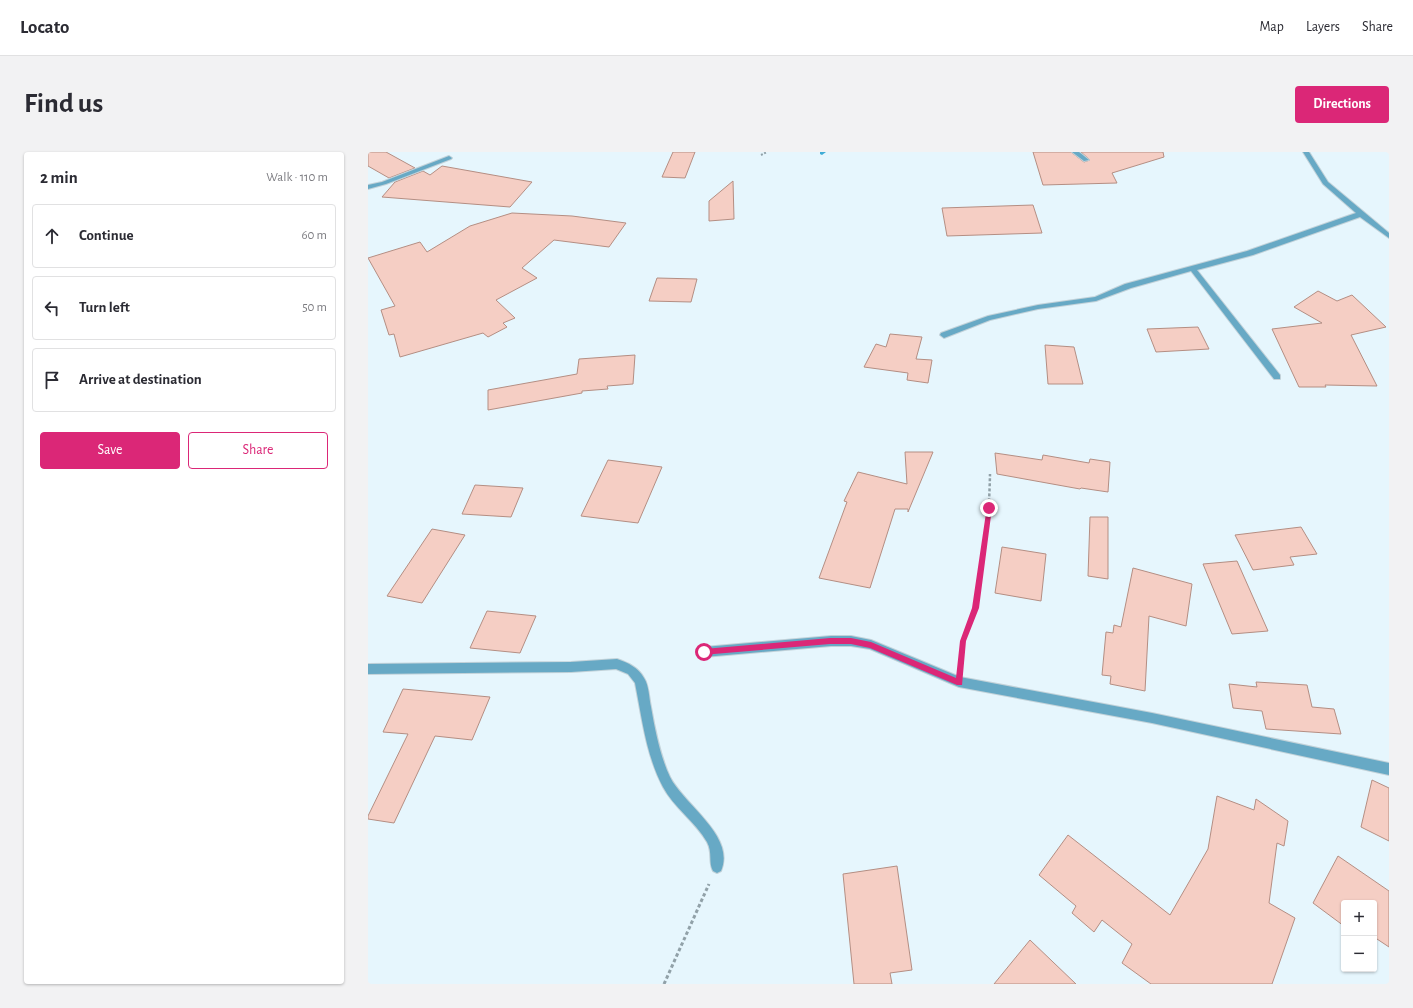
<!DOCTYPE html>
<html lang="en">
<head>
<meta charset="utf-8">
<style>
	body { margin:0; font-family:"Alegreya Sans",sans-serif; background:#f2f2f3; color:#2b2b33 }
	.controls { position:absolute; right:12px; bottom:12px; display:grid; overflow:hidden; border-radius:4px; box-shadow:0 1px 3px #0004 }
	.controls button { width:36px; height:36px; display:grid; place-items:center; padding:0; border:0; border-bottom:1px solid #e1e1e2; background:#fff; color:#2b2b33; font:20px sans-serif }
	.stop { position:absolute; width:12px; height:12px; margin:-9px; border:3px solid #db2777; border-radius:50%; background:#fff }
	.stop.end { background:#db2777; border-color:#fff; box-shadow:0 1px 4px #0008 }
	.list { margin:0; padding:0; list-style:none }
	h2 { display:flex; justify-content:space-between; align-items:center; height:52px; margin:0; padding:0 16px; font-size:17px }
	h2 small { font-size:13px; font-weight:400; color:#7c7c81 }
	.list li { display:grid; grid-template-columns:26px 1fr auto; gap:12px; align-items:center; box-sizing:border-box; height:64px; margin:0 8px 8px; padding:0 8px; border:1px solid #e1e1e2; border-radius:4px }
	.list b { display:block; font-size:15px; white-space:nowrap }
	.list em { font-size:13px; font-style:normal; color:#7c7c81 }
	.actions { display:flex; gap:8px; padding:12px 16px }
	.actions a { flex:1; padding:9px 0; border:1px solid #db2777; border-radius:4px; text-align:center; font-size:14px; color:#db2777 }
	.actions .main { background:#db2777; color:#fff }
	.icon { flex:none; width:22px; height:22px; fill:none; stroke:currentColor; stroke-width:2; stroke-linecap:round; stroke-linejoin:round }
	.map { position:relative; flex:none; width:1021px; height:832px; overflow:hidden; border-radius:4px }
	header { display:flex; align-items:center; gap:24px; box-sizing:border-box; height:56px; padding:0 20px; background:#fff; border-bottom:1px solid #e1e1e2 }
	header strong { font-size:19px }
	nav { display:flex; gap:22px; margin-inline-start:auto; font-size:14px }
	.intro { display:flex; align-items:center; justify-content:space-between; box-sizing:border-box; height:96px; padding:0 24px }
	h1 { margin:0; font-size:28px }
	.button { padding:10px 18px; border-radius:4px; background:#db2777; color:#fff; font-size:14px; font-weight:700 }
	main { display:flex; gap:24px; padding:0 24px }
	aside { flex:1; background:#fff; border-radius:4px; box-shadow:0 1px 3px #0004 }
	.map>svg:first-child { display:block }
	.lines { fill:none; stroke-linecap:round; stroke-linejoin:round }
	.stream { fill:#3eacd6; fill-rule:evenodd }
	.building { fill:#f5cec4; stroke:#b48e83 }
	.minor-casing { stroke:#c2d2d9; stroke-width:2 }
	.path-far2 { stroke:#91a1a8; stroke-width:2; stroke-dasharray:2 1.5; stroke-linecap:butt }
	.path-far1 { stroke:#91a1a8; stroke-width:2.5; stroke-dasharray:3 2; stroke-linecap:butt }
	.path { stroke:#91a1a8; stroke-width:3; stroke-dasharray:3.5 2.5; stroke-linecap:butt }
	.minor { fill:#67a9c5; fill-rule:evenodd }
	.route { fill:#db2777 }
</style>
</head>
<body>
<header>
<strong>Locato</strong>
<nav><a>Map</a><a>Layers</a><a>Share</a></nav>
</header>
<div class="intro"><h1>Find us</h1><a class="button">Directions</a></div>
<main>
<aside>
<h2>2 min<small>Walk · 110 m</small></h2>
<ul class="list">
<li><svg class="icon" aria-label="ahead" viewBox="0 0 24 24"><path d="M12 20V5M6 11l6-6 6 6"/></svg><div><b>Continue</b></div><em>60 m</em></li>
<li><svg class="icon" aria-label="left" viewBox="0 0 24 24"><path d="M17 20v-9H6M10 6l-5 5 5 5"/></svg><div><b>Turn left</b></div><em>50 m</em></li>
<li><svg class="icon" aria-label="arrive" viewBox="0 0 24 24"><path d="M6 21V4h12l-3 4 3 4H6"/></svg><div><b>Arrive at destination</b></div></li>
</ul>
<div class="actions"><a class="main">Save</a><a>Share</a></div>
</aside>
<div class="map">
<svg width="1021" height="832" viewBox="0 0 1021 832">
	<rect width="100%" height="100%" fill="#e6f6fd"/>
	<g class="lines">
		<polygon class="stream" points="452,0 458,0 454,3 452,2"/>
	</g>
	<g class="building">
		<polygon points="0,0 18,0 47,16 21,26 0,14"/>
		<polygon points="305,0 327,0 317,26 294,25"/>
		<polygon points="665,0 703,0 716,10 722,8 713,0 795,0 796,5 744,21 749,31 675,33"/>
		<polygon points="74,14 164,30 142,55 14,45 27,30 55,19 62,23"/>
		<polygon points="365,29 366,67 341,69 341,49"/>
		<polygon points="665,53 674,81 579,84 574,56"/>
		<polygon points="144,61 204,64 258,71 241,95 186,88 154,116 169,126 128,148 147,166 135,171 139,175 120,185 115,181 32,205 26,182 21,183 13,158 27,154 0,106 52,90 59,100 102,74"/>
		<polygon points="289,126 329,127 323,150 281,149"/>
		<polygon points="950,139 969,149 984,143 1018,175 983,183 1009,234 957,233 958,235 931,235 904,177 954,171 926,155"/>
		<polygon points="830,175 841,197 788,200 779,177"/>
		<polygon points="522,182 554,185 548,207 564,208 560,231 539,228 540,221 496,215 508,192 518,195"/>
		<polygon points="677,193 706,195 715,232 680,232"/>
		<polygon points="267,203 265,232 239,234 240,237 214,239 214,241 120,258 120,238 209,222 211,207"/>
		<polygon points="537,300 565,300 540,360 540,357 527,357 502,436 451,426 479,350 476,349 490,320 539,332"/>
		<polygon points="627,301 674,308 675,303 721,311 722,307 742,310 740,340 713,336 712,337 629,322"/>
		<polygon points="240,308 294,315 270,371 213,364"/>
		<polygon points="107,333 155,336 143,365 94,362"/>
		<polygon points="722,365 740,365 740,427 720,424"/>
		<polygon points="933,375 949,402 922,405 926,413 885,418 867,383"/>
		<polygon points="64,377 97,383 54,451 19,444"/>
		<polygon points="634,395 678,402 673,449 627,441"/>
		<polygon points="869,409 900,479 864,482 835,412"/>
		<polygon points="765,416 824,432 818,474 781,464 777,539 742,532 743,524 734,523 738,480 745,481 746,473 753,475"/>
		<polygon points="119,459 168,464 152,501 102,496"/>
		<polygon points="888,530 939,533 944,555 966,557 973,582 898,577 894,559 865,556 861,532 889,535"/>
		<polygon points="35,537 122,545 104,588 67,584 26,671 0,667 0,664 40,582 15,580"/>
		<polygon points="1004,628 1021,636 1021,689 993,675"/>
		<polygon points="849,644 886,658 888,647 920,669 916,694 909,691 901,751 927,766 904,832 783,832 754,811 764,792 734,768 726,780 704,761 708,754 671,723 700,683 802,763 840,697"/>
		<polygon points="970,704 1021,739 1021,795 1006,785 1006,751 976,751 976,774 945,751"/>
		<polygon points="529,714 544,818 522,821 524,832 486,832 475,722"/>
		<polygon points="662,788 708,832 626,832"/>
	</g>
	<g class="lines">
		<g class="minor-casing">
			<g id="minor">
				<polygon points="704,0 711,0 721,8 716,9"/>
				<polygon points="935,0 941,0 960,30 1021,81 1021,86 992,65 885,103 829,118 912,223 912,227 906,227 823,119 763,136 728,149 670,157 622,168 576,186 572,183 573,181 620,164 670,153 727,145 757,132 879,99 988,61 955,32"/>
				<polygon points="81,4 84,6 83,7 18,32 0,37 0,33 14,30"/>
				<polygon points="463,484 483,484 503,488 592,525 784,561 1021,611 1021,623 784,571 591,535 502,497 483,494 463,494 336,505 332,503 331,500 332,497 336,495"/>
				<path d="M249,507C260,511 270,515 276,526C281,533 281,546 283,555C287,578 292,604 302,625C316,653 368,684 353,719L349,721L345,719C340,710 345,701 339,690C327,669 306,656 295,635C278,603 274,566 267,531L260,522L248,517L203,520L0,522V512L203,510Z"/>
			</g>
		</g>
		<polyline class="path-far2" points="393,3 399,0"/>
		<path class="path-far1" d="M598,482C615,434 621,373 622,322"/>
		<g class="path">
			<polyline points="593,512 595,489 598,481"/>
			<polyline points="296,832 341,732"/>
		</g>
		<use href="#minor" class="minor"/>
	</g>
	<polygon class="route" points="619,354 624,356 611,456 598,489 594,533 589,533 502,496 483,492 462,492 334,503 333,500 336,497 462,486 483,486 503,490 588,526 592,489 604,456"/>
</svg>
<div class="controls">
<button>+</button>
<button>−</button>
</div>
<div class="stop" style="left:336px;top:500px"></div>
<div class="stop end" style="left:621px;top:356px"></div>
</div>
</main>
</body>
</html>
